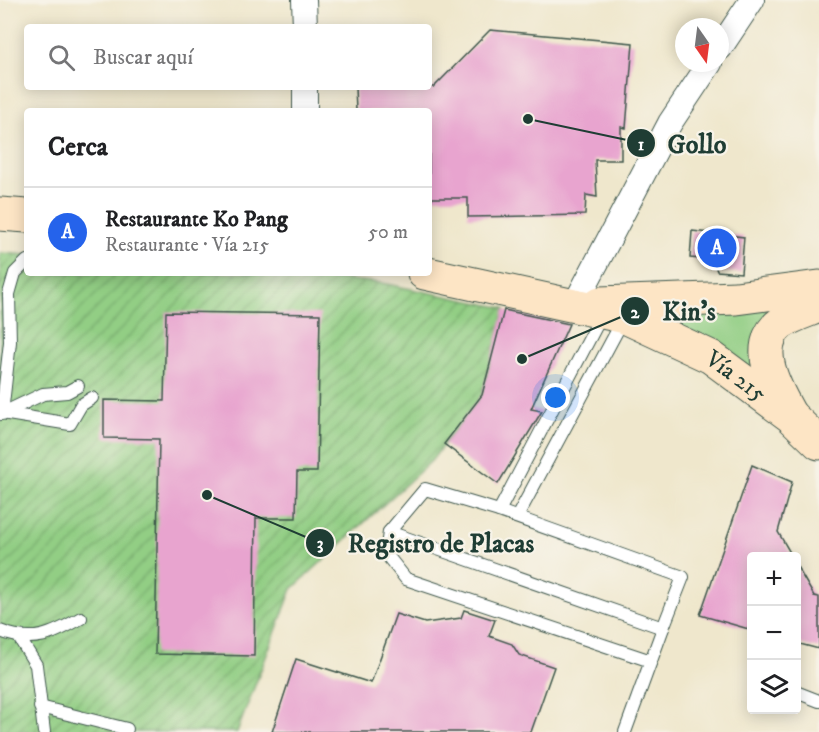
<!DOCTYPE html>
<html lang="es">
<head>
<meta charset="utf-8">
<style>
	body { margin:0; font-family:"IM FELL DW Pica",serif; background:#f6f6f6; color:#202124 }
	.controls { position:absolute; right:18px; bottom:18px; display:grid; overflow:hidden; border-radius:6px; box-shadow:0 3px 15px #0003 }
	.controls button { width:54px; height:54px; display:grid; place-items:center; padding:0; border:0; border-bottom:2px solid #e0e0e0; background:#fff; color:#202124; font:30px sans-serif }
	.compass { position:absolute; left:675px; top:18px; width:54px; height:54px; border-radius:50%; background:#fff; box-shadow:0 3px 15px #0003; rotate:166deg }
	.you { position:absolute; left:556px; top:398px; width:21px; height:21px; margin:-15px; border:4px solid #fff; border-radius:50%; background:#1a73e8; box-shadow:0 0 0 9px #1a73e833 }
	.badge { display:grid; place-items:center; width:39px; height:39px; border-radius:50%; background:#2563eb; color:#fff; font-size:20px; font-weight:700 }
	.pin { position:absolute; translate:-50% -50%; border:3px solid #fff; box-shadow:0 2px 6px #0006 }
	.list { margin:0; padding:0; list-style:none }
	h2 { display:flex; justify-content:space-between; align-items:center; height:78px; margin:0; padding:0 24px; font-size:26px }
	h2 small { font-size:20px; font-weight:400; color:#757577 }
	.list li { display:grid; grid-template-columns:39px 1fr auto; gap:18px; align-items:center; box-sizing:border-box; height:90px; padding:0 24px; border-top:2px solid #e0e0e0 }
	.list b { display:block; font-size:22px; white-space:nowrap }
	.list p { margin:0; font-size:20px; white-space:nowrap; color:#757577 }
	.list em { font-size:20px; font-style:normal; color:#757577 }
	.icon { flex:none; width:33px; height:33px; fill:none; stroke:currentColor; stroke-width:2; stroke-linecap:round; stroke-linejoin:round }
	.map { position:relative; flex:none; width:819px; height:732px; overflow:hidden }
	.search { position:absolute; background:#fff; box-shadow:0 3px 15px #0003; left:24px; top:24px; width:408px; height:66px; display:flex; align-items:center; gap:15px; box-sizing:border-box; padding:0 21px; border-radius:6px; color:#757577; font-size:22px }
	.panel { position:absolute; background:#fff; box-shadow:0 3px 15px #0003; left:24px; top:108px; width:408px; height:168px; border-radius:6px }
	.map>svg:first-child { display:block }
	.grass { fill:#92ce84; stroke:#58865c; stroke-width:1.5 }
	.garden { fill:url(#garden-furrows); stroke:#58865c; stroke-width:1.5 }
	.building { fill:#e8a4cf }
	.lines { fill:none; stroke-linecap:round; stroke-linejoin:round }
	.lane-casing { stroke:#3e564b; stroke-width:14 }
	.street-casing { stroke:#3e564b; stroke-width:26 }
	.secondary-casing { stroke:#3e564b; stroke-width:35 }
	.lane { stroke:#fff; stroke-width:12 }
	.street { stroke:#fff; stroke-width:24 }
	.secondary { stroke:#fde5c5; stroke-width:33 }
	.labels { text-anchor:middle; stroke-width:4.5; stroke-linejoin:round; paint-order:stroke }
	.street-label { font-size:24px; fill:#1f3d34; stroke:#f7f3e8 }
	.leader { fill:none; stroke:#1f3d34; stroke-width:2 }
	.callout-dot { fill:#1f3d34; stroke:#f7f3e8; stroke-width:2 }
	.mark-label { font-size:18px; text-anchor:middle; font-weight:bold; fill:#fff }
	.callout-label { font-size:26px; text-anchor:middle; font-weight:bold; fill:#1f3d34; stroke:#f7f3e8; stroke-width:4.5; stroke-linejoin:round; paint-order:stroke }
</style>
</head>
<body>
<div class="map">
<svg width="819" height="732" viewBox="0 0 819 732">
	<defs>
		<pattern id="garden-furrows" width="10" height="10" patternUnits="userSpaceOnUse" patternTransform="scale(1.5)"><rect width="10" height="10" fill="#92ce84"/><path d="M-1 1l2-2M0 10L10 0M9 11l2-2" fill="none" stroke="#77a86d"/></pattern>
	</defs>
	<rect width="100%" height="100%" fill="#f7f3e8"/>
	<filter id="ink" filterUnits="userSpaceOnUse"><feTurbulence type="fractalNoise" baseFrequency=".0167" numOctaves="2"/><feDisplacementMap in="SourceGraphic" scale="12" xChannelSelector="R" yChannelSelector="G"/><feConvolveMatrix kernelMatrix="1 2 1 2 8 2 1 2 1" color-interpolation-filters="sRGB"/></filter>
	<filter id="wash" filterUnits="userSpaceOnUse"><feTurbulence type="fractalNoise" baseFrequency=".008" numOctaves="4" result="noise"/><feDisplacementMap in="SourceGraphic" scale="24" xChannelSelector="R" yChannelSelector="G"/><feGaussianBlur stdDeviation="1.35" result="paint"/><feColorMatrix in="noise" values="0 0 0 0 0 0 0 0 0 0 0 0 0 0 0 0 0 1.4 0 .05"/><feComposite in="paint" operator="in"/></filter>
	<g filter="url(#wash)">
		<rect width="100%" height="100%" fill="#efe7cc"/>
		<polygon class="grass" points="798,307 762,375 632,311"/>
		<polygon class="garden" points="0,253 27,255 27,273 279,273 382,283 505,308 482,395 431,461 292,589 237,732 0,732"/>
		<g id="blocks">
			<g class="building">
				<polygon points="490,30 633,43 626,128 621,127 621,160 595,160 597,197 586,195 585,215 468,217 468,198 429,198 429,111 356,111 355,87 434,87"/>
				<polygon points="692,231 744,237 741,273 717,271 713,260 690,258"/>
				<polygon points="504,310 569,324 531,409 542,411 498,484 444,444 482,395"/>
				<polygon points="166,312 320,314 317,472 297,472 296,518 256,518 254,656 155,654 159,439 104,438 104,400 164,401"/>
				<polygon points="752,465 792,482 778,532 792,556 752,556 752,630 700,615"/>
				<polygon points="796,565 814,596 819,597 819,649 796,643"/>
				<polygon points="464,610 495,620 489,636 512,644 519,655 554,667 531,732 272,732 296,659 371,683 396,614 425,623 461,618"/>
			</g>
		</g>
	</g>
	<g filter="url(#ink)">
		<use href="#blocks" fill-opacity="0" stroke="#3e564b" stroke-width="1.5"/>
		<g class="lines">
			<g class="lane-casing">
				<g id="lane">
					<polyline points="2,413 10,342 9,294 15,273 27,261"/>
					<polyline points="2,413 70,424 81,405 92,398"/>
					<polyline points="1,414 43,394 67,392 78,386"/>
					<polygon points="425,489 499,511 683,577 663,628 389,532"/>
					<polyline points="499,511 603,313"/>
					<polyline points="517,517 624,318"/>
					<polyline points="389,532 386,554 406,579 651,661"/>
					<path d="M0,631C33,644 52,635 81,618"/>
					<polyline points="20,639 36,665 44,732"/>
					<polyline points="796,692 819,701"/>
					<polyline points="40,707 127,729"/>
					<polyline points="625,732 663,628"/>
				</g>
			</g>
			<g class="street-casing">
				<g id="street">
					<polyline points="304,0 305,27"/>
					<polyline points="720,48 752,0"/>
					<polyline points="305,87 305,111"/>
					<polyline points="575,304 670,123 710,63"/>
				</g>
			</g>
			<g class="secondary-casing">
				<g id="secondary">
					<polyline points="0,214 27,216"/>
					<path id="s1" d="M424,273L625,317L711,357L792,417L819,443"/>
					<polyline points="600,303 736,298 819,287"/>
					<path d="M789,413C776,390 751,345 781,323C791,316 807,311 819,306"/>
				</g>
			</g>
			<use href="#lane" class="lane"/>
			<use href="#street" class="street"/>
			<use href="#secondary" class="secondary"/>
		</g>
	</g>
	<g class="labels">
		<g class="street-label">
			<text dy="8" stroke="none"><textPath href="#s1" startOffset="332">Vía 215</textPath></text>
		</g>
	</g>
	<path class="leader" d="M528 119L641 143M522 359L635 311M207 495L320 543"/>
	<g class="callout-dot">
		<circle cx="528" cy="119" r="6"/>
		<circle cx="522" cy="359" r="6"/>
		<circle cx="207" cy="495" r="6"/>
		<circle cx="641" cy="143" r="15"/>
		<circle cx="635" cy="311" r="15"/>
		<circle cx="320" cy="543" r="15"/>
	</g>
	<g class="mark-label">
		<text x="641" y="150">1</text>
		<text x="635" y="318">2</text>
		<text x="320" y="549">3</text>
	</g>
	<g class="callout-label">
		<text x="697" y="153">Gollo</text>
		<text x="689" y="320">Kin's</text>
		<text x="441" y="552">Registro de Placas</text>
	</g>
</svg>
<div class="controls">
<button>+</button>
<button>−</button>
<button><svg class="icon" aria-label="layers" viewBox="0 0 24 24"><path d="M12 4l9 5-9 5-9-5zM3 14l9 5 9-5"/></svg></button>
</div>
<svg class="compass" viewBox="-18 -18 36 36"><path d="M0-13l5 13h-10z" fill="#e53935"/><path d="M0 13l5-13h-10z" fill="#757577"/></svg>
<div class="you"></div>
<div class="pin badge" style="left:717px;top:248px">A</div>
<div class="search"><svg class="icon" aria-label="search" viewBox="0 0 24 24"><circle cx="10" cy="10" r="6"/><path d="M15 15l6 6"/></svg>Buscar aquí</div>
<section class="panel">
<h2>Cerca<small></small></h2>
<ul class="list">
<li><span class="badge">A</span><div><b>Restaurante Ko Pang</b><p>Restaurante · Vía 215</p></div><em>50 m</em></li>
</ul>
</section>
</div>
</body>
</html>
